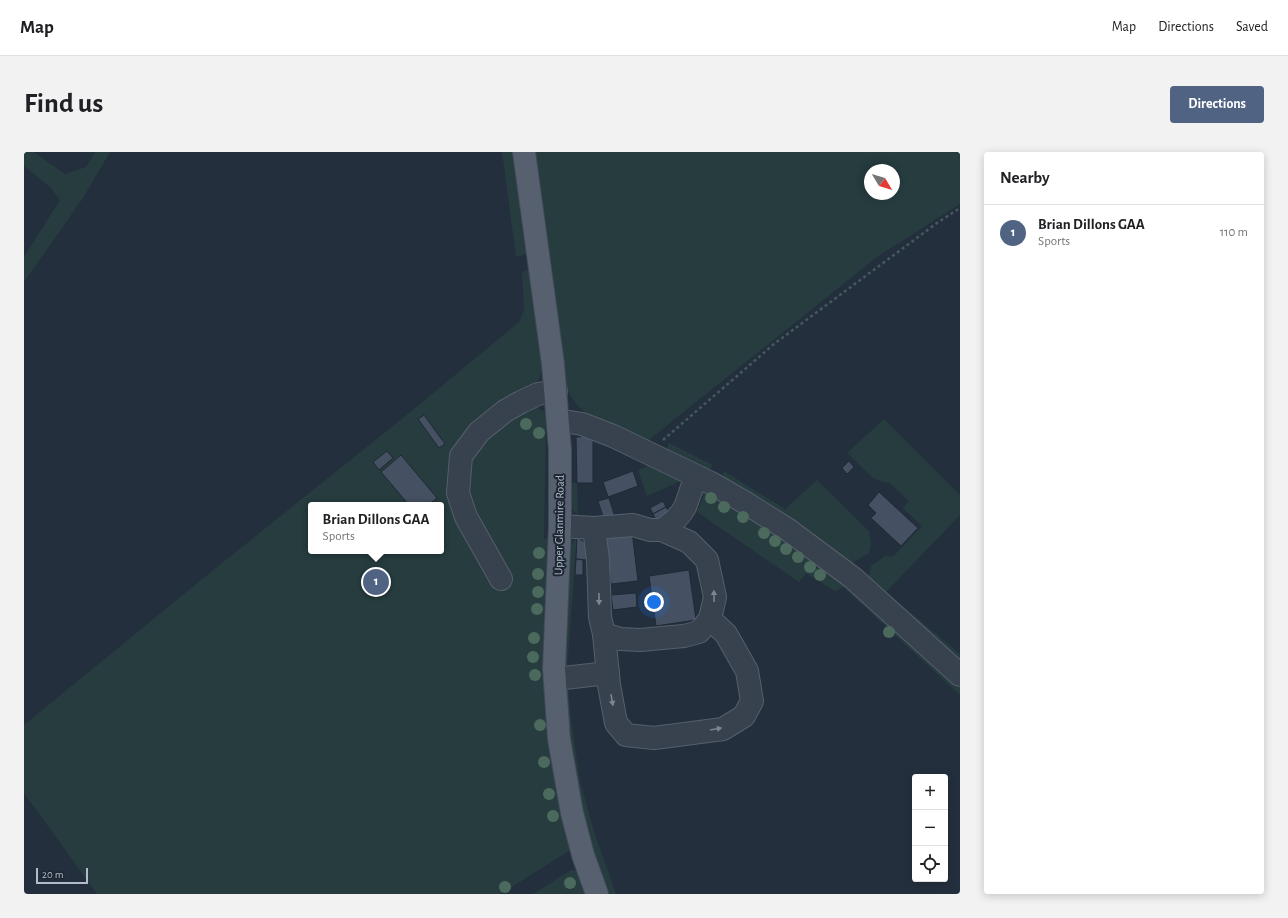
<!DOCTYPE html>
<html lang="en">
<head>
<meta charset="utf-8">
<style>
	body { margin:0; font-family:"Alegreya Sans",sans-serif; background:#f2f2f2; color:#202124 }
	.controls { position:absolute; right:12px; bottom:12px; display:grid; overflow:hidden; border-radius:4px; box-shadow:0 2px 10px #0003 }
	.controls button { width:36px; height:36px; display:grid; place-items:center; padding:0; border:0; border-bottom:1px solid #e0e0e0; background:#fff; color:#202124; font:20px sans-serif }
	.compass { position:absolute; left:840px; top:12px; width:36px; height:36px; border-radius:50%; background:#fff; box-shadow:0 2px 10px #0003; rotate:128deg }
	.scale { position:absolute; left:12px; bottom:10px; width:52px; box-sizing:border-box; padding-left:4px; border:2px solid #b4bcc9; border-top:0; font-size:11px; line-height:14px; white-space:nowrap; color:#b4bcc9; -webkit-text-stroke:3px #1d2633; paint-order:stroke }
	.you { position:absolute; left:630px; top:450px; width:14px; height:14px; margin:-10px; border:3px solid #fff; border-radius:50%; background:#1a73e8; box-shadow:0 0 0 6px #1a73e833 }
	.badge { display:grid; place-items:center; width:26px; height:26px; border-radius:50%; background:#506383; color:#fff; font-size:13px; font-weight:700 }
	.pin { position:absolute; translate:-50% -50%; border:2px solid #fff; box-shadow:0 1px 4px #0006 }
	.popup { position:absolute; left:284px; top:350px; width:136px; height:52px; box-sizing:border-box; display:grid; place-content:center; border-radius:4px; background:#fff; filter:drop-shadow(0 1px 3px #0005); font-size:13px; white-space:nowrap; color:#757577 }
	.popup b { font-size:15px; color:#202124 }
	.popup::after { content:''; position:absolute; left:50%; top:100%; margin-left:-8px; border:8px solid transparent; border-top-color:#fff }
	.list { margin:0; padding:0; list-style:none }
	h2 { display:flex; justify-content:space-between; align-items:center; height:52px; margin:0; padding:0 16px; font-size:17px }
	h2 small { font-size:13px; font-weight:400; color:#757577 }
	.list li { display:grid; grid-template-columns:26px 1fr auto; gap:12px; align-items:center; box-sizing:border-box; height:56px; padding:0 16px; border-top:1px solid #e0e0e0 }
	.list b { display:block; font-size:15px; white-space:nowrap }
	.list p { margin:0; font-size:13px; white-space:nowrap; color:#757577 }
	.list em { font-size:13px; font-style:normal; color:#757577 }
	.icon { flex:none; width:22px; height:22px; fill:none; stroke:currentColor; stroke-width:2; stroke-linecap:round; stroke-linejoin:round }
	.map { position:relative; flex:none; width:936px; height:742px; overflow:hidden; border-radius:4px }
	header { display:flex; align-items:center; gap:24px; box-sizing:border-box; height:56px; padding:0 20px; background:#fff; border-bottom:1px solid #e0e0e0 }
	header strong { font-size:19px }
	nav { display:flex; gap:22px; margin-inline-start:auto; font-size:14px }
	.intro { display:flex; align-items:center; justify-content:space-between; box-sizing:border-box; height:96px; padding:0 24px }
	h1 { margin:0; font-size:28px }
	.button { padding:10px 18px; border-radius:4px; background:#506383; color:#fff; font-size:14px; font-weight:700 }
	main { display:flex; gap:24px; padding:0 24px }
	aside { flex:1; background:#fff; border-radius:4px; box-shadow:0 2px 10px #0003 }
	.map>svg:first-child { display:block }
	.green { fill:#263c3f; fill-rule:evenodd }
	.building { fill:#455162; stroke:#1f2835 }
	.lines { fill:none; stroke-linecap:round; stroke-linejoin:round }
	.minor-casing { stroke:#565f6c; stroke-width:24 }
	.major-casing { stroke:#414a57; stroke-width:24 }
	.path { stroke:#44595c; stroke-width:2.5; stroke-dasharray:3 3; stroke-linecap:butt }
	.minor { stroke:#38414e; stroke-width:22 }
	.major { stroke:#56606e; stroke-width:22 }
	.tree { fill:#4b6a5d }
	.oneway { fill:#7c8592 }
	.labels { text-anchor:middle; stroke-width:4; stroke-linejoin:round; paint-order:stroke }
	.street-label { font-size:12px; fill:#b4bcc9; stroke:#1d2633 }
</style>
</head>
<body>
<header>
<strong>Map</strong>
<nav><a>Map</a><a>Directions</a><a>Saved</a></nav>
</header>
<div class="intro"><h1>Find us</h1><a class="button">Directions</a></div>
<main>
<div class="map">
<svg width="936" height="742" viewBox="0 0 936 742">
	<rect width="100%" height="100%" fill="#242f3e"/>
	<g class="green">
		<polygon points="0,0 10,0 41,22 62,15 71,0 86,0 59,46 0,130 0,105 36,48 26,35 0,14"/>
		<polygon points="478,0 490,0 503,102 492,105"/>
		<path d="M510,0H936V52L853,105L621,291C590,277 554,268 542,233ZM846,18H870V42H846Z"/>
		<path d="M506,117L519,209L516,224L510,236L508,254L518,258L524,263L522,267L520,387L526,388L548,697L477,742H73L0,641V573L188,419L390,257L495,170L500,158L498,120ZM287,353H417V399H287Z"/>
		<polygon points="860,267 936,343 936,363 862,440 936,502 936,515 842,427 846,420 847,414 861,404 870,404 898,374 879,356 885,349 866,331 859,330 849,326 823,301"/>
		<polygon points="645,291 689,313 683,321 641,301"/>
		<polygon points="630,311 659,328 623,344 614,318"/>
		<polygon points="700,319 761,357 793,328 845,379 847,390 845,401 825,413 696,327"/>
		<path d="M547,331H553L554,363C541,353 545,346 547,331Z"/>
		<polygon points="682,335 761,383 936,530 936,543 819,435 811,439 782,421 775,430 673,360 679,345 674,339"/>
		<polygon points="553,385 543,517 546,560 556,629 570,680 592,742 582,742 561,674 550,627 538,526 544,401 547,393"/>
		<polygon points="547,718 556,719 565,742 509,742"/>
	</g>
	<g class="building">
		<polygon points="400,263 421,292 415,296 394,267"/>
		<polygon points="569,284 569,331 553,331 552,285"/>
		<polygon points="363,299 369,306 355,318 349,310"/>
		<polygon points="377,303 413,346 404,353 385,353 357,320"/>
		<polygon points="825,309 830,315 823,322 818,316"/>
		<polygon points="609,319 614,334 584,345 579,330"/>
		<polygon points="855,340 894,376 877,394 847,366 852,361 844,353"/>
		<polygon points="585,346 591,365 580,368 574,349"/>
		<polygon points="639,349 642,355 629,362 626,356"/>
		<polygon points="642,355 645,360 632,368 629,362"/>
		<polygon points="608,379 614,429 587,432 581,382"/>
		<polygon points="553,385 563,392 563,408 552,407"/>
		<polygon points="552,407 559,408 559,423 551,423"/>
		<polygon points="665,418 672,468 632,474 625,424"/>
		<polygon points="612,441 613,455 589,458 587,443"/>
	</g>
	<g class="lines">
		<g class="minor-casing">
			<g id="minor">
				<polyline points="534,270 546,270 558,272 589,284 687,331 720,350 763,377 829,426 936,523"/>
				<polyline points="536,374 570,376 609,373 626,378 638,378 665,390 683,408 691,445 686,467 675,480 660,484 616,488 596,487 580,482 576,465 574,408 570,376"/>
				<path d="M638,378C647,372 656,365 661,355C666,344 666,336 673,325"/>
				<polyline points="477,427 442,365 434,341 437,304 455,280 481,259 497,250 514,242 532,239"/>
				<polyline points="580,482 585,533 592,571 602,583 630,586 699,577 720,564 728,549 723,519 702,482 686,467"/>
				<polyline points="531,527 584,521"/>
			</g>
		</g>
		<g class="major-casing">
			<polyline id="major" points="500,0 529,212 536,298 536,374 530,517 535,587 548,661 559,703 573,742"/>
		</g>
		<g class="path">
			<polyline points="639,288 750,192 913,71 936,56"/>
			<polyline points="357,401 359,399"/>
		</g>
		<use href="#minor" class="minor"/>
		<use href="#major" class="major"/>
	</g>
	<g class="tree">
		<circle cx="502" cy="272" r="6"/>
		<circle cx="515" cy="281" r="6"/>
		<circle cx="687" cy="346" r="6"/>
		<circle cx="700" cy="355" r="6"/>
		<circle cx="719" cy="365" r="6"/>
		<circle cx="740" cy="381" r="6"/>
		<circle cx="751" cy="389" r="6"/>
		<circle cx="762" cy="397" r="6"/>
		<circle cx="515" cy="401" r="6"/>
		<circle cx="774" cy="405" r="6"/>
		<circle cx="786" cy="415" r="6"/>
		<circle cx="514" cy="422" r="6"/>
		<circle cx="796" cy="423" r="6"/>
		<circle cx="514" cy="440" r="6"/>
		<circle cx="513" cy="457" r="6"/>
		<circle cx="865" cy="480" r="6"/>
		<circle cx="510" cy="486" r="6"/>
		<circle cx="509" cy="505" r="6"/>
		<circle cx="511" cy="523" r="6"/>
		<circle cx="516" cy="573" r="6"/>
		<circle cx="520" cy="610" r="6"/>
		<circle cx="525" cy="642" r="6"/>
		<circle cx="529" cy="664" r="6"/>
		<circle cx="546" cy="731" r="6"/>
		<circle cx="481" cy="735" r="6"/>
	</g>
	<defs><path id="oneway-solid" d="M-6-.8H1V-3.2L6.5 0L1 3.2V.8H-6Z"/></defs>
	<g class="oneway">
		<use href="#oneway-solid" transform="translate(690 444) rotate(-91)"/>
		<use href="#oneway-solid" transform="translate(575 447) rotate(89)"/>
		<use href="#oneway-solid" transform="translate(588 548) rotate(80)"/>
		<use href="#oneway-solid" transform="translate(692 577) rotate(-10)"/>
	</g>
	<g class="labels">
		<g class="street-label">
			<text transform="translate(535 373) rotate(-89)" y="4">Upper Glanmire Road</text>
		</g>
	</g>
</svg>
<div class="controls">
<button>+</button>
<button>−</button>
<button><svg class="icon" aria-label="locate" viewBox="0 0 24 24"><circle cx="12" cy="12" r="6"/><path d="M12 2v4M12 18v4M2 12h4M18 12h4"/></svg></button>
</div>
<svg class="compass" viewBox="-18 -18 36 36"><path d="M0-13l5 13h-10z" fill="#e53935"/><path d="M0 13l5-13h-10z" fill="#757577"/></svg>
<div class="scale">20 m</div>
<div class="you"></div>
<div class="pin badge" style="left:352px;top:430px">1</div>
<div class="popup"><b>Brian Dillons GAA</b>Sports</div>
</div>
<aside>
<h2>Nearby<small></small></h2>
<ul class="list">
<li><span class="badge">1</span><div><b>Brian Dillons GAA</b><p>Sports</p></div><em>110 m</em></li>
</ul>
</aside>
</main>
</body>
</html>
